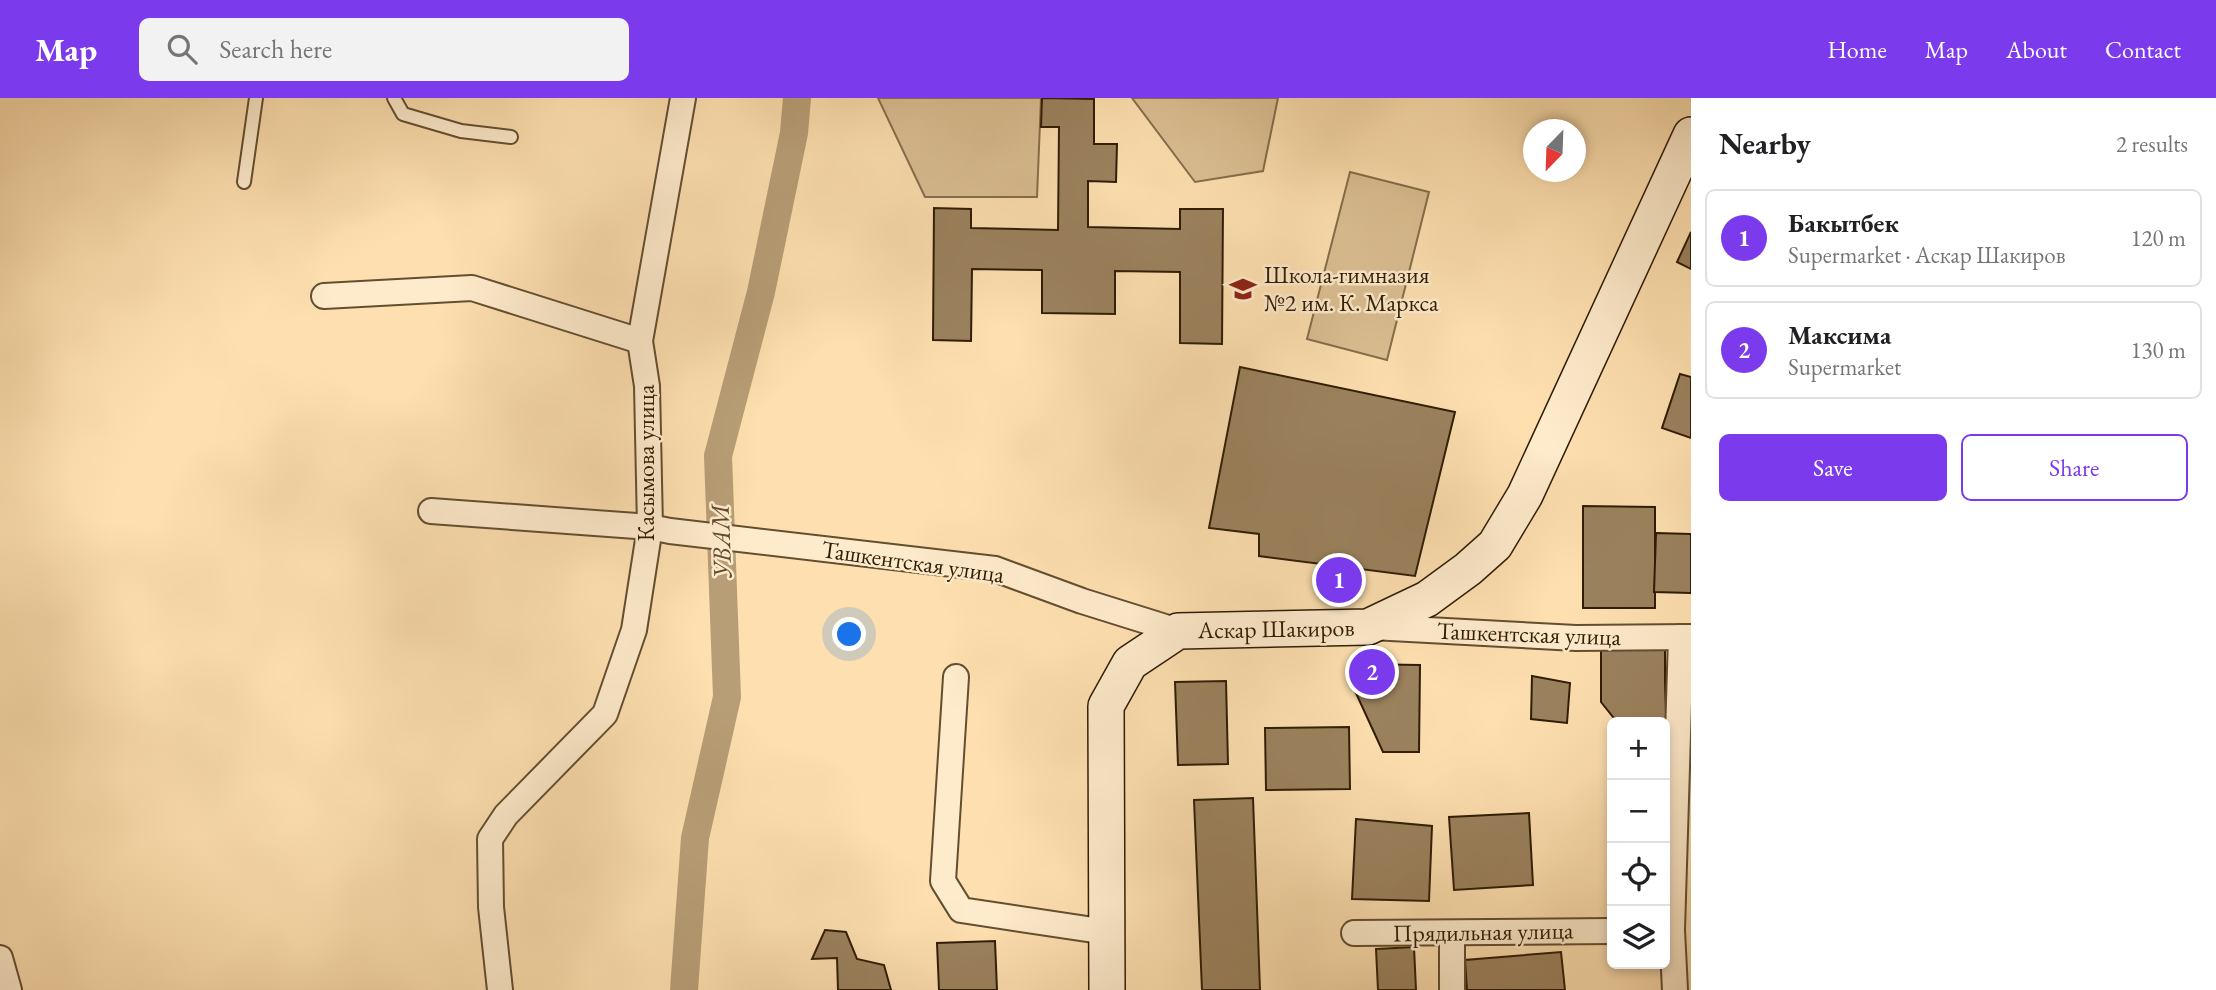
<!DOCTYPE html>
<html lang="en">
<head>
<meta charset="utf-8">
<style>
	body { margin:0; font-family:"EB Garamond",serif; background:#f2f2f2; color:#202124 }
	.controls { position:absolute; right:21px; bottom:21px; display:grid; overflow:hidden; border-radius:10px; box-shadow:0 4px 10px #0003 }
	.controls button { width:63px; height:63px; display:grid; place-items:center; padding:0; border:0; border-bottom:2px solid #e0e0e0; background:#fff; color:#202124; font:35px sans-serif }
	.compass { position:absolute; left:1523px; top:21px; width:63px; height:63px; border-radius:50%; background:#fff; box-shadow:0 4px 10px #0003; rotate:203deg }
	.you { position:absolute; left:850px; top:537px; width:24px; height:24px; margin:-18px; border:5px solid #fff; border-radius:50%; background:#1a73e8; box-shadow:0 0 0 10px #1a73e833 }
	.badge { display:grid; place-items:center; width:46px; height:46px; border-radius:50%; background:#7c3aed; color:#fff; font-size:23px; font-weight:700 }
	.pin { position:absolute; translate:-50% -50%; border:4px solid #fff; box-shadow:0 2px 7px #0006 }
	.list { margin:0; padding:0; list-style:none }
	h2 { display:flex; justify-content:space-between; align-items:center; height:91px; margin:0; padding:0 28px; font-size:30px }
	h2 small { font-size:23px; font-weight:400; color:#757577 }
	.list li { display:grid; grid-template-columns:46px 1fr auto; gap:21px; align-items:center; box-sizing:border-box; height:98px; margin:0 14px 14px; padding:0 14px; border:2px solid #e0e0e0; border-radius:10px }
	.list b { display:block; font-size:26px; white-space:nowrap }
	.list p { margin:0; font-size:23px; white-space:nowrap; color:#757577 }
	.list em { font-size:23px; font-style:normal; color:#757577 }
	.actions { display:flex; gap:14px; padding:21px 28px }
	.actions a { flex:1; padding:16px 0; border:2px solid #7c3aed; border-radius:10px; text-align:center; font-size:24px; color:#7c3aed }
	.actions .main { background:#7c3aed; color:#fff }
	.icon { flex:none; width:38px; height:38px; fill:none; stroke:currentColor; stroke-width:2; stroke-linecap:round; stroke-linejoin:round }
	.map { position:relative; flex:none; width:1691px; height:892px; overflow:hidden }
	header { display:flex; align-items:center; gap:42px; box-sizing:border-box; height:98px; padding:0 35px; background:#7c3aed; color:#fff }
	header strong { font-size:33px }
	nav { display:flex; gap:38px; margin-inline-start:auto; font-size:24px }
	.search { width:490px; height:63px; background:#f2f2f2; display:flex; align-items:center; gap:18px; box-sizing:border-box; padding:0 24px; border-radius:10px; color:#757577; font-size:26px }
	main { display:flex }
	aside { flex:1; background:#fff }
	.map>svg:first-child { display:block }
	.green { fill:#dbbf93; stroke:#866e4c; stroke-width:2 }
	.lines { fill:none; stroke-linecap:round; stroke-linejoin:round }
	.canal { stroke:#b89e76; stroke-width:28 }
	.building { fill:#9b825e; stroke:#301d05; stroke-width:2 }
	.lane-casing { stroke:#644e30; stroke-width:16 }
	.street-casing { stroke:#644e30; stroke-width:28 }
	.secondary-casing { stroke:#301d05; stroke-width:38 }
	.lane { stroke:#feebcc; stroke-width:12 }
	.street { stroke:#feebcc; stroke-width:24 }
	.secondary { stroke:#feebcc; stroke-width:35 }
	.labels { text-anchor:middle; stroke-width:5; stroke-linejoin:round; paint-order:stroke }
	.poi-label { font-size:24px; fill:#301d05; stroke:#feebcc; text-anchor:start }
	.street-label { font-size:24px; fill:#301d05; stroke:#feebcc }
	.water-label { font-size:26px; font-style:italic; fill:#604a2d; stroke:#feebcc }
</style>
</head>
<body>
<header>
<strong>Map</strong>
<div class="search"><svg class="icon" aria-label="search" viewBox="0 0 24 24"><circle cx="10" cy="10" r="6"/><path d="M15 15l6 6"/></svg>Search here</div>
<nav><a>Home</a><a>Map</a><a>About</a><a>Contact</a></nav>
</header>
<main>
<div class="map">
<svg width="1691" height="892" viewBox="0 0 1691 892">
	<rect width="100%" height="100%" fill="#fee0b0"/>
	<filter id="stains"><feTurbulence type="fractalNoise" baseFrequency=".00286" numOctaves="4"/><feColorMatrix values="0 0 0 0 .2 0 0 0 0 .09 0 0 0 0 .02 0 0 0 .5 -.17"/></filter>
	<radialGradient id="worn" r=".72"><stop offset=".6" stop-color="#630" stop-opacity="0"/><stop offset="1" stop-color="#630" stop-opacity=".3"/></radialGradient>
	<g class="green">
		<polygon points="878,0 1041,0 1037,99 925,99"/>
		<polygon points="1132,0 1278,0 1263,73 1195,84"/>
		<polygon points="1350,74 1429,94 1387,262 1307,241"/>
	</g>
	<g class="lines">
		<polyline class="canal" points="684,892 695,740 727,599 718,358 761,194 794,35 797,0"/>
	</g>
	<g class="building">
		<polygon points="1042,0 1094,1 1094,46 1117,46 1116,84 1088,83 1088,129 1180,131 1180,111 1223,111 1222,246 1180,245 1180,174 1115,173 1115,216 1042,215 1042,172 972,171 971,243 933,242 934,110 971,111 971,130 1058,132 1059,29 1041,29"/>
		<polygon points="1691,134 1691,171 1677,164"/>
		<polygon points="1240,269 1455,314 1415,478 1259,458 1259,436 1209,430"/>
		<polygon points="1680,276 1691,279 1691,340 1662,330"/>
		<polygon points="1583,408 1655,409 1655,510 1583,510"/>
		<polygon points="1656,435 1691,436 1691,495 1654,494"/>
		<polygon points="1665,539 1665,584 1667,644 1665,644 1665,624 1617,624 1601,604 1601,547"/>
		<polygon points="1355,566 1420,567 1419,654 1383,654 1355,593"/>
		<polygon points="1532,578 1570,585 1567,625 1531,621"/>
		<polygon points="1226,583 1228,666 1178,667 1175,584"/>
		<polygon points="1349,629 1350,691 1266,692 1265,630"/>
		<polygon points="1253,700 1260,892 1202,892 1194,702"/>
		<polygon points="1529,715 1533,787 1454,792 1449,719"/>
		<polygon points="1356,721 1432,728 1429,803 1352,801"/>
		<polygon points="825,832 846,834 857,861 884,867 891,892 838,892 837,860 812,861"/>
		<polygon points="995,843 997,892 939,892 937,845"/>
		<polygon points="1414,849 1416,892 1378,892 1376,851"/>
		<polygon points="1561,854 1565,892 1467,892 1465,862"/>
	</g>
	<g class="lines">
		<g class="lane-casing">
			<g id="lane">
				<polyline points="394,0 403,16 461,33 511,39"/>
				<polyline points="244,84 256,0"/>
			</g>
		</g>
		<g class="street-casing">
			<g id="street">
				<polyline points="324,198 472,190 640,243"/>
				<polyline points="431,413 650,429 670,433 995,471 1082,503 1178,533"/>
				<polyline points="1372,529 1576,540 1691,539"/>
				<polyline points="956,579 943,783 961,812 1107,834"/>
				<polyline points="1354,835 1612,833"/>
				<polyline points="0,860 9,892"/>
				<polyline points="500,892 491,809 490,741 506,717 605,616 634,532 650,429 647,288 640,243 683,0"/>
				<polyline points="1452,892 1452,835"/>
				<polyline points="1675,892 1672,832 1681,539"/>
			</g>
		</g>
		<g class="secondary-casing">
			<polyline id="secondary" points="1107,892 1106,608 1130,565 1178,533 1368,529 1427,501 1468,471 1495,447 1525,397 1691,37"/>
		</g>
		<use href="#lane" class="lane"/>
		<use href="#street" class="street"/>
		<use href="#secondary" class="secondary"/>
	</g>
	<defs>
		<g id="school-bare" transform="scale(2.1)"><path d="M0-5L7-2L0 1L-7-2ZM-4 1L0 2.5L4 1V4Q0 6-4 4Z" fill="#8f2418" stroke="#feebcc" stroke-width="2.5" paint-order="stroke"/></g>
	</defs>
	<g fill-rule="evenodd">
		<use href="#school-bare" x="1243" y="191"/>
	</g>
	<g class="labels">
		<g class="poi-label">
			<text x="1264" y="185">Школа-гимназия<tspan x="1264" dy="28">№2 им. К. Маркса</tspan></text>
		</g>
		<g class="street-label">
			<text transform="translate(646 365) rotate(-90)" y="8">Касымова улица</text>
			<text transform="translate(913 464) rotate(8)" y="8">Ташкентская улица</text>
			<text transform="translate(1276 531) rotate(-1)" y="8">Аскар Шакиров</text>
			<text transform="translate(1529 536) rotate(2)" y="8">Ташкентская улица</text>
			<text transform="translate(1483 834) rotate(-1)" y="8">Прядильная улица</text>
		</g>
		<g class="water-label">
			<text transform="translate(721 444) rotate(-92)" y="9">УВАМ</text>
		</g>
	</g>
	<rect width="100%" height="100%" filter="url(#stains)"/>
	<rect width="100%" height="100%" fill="url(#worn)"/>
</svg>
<div class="controls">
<button>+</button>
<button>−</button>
<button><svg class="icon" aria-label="locate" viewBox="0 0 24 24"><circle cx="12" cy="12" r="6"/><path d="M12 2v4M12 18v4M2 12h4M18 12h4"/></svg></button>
<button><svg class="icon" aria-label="layers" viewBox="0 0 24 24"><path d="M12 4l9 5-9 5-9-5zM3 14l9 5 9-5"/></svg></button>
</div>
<svg class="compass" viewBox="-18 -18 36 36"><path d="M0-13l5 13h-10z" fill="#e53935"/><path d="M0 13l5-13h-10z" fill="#757577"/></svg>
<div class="you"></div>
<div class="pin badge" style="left:1339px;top:482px">1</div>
<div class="pin badge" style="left:1372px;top:574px">2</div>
</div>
<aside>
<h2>Nearby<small>2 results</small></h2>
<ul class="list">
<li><span class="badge">1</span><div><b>Бакытбек</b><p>Supermarket · Аскар Шакиров</p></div><em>120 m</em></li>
<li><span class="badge">2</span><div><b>Максима</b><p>Supermarket</p></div><em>130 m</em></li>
</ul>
<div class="actions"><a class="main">Save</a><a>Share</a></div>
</aside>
</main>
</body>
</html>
